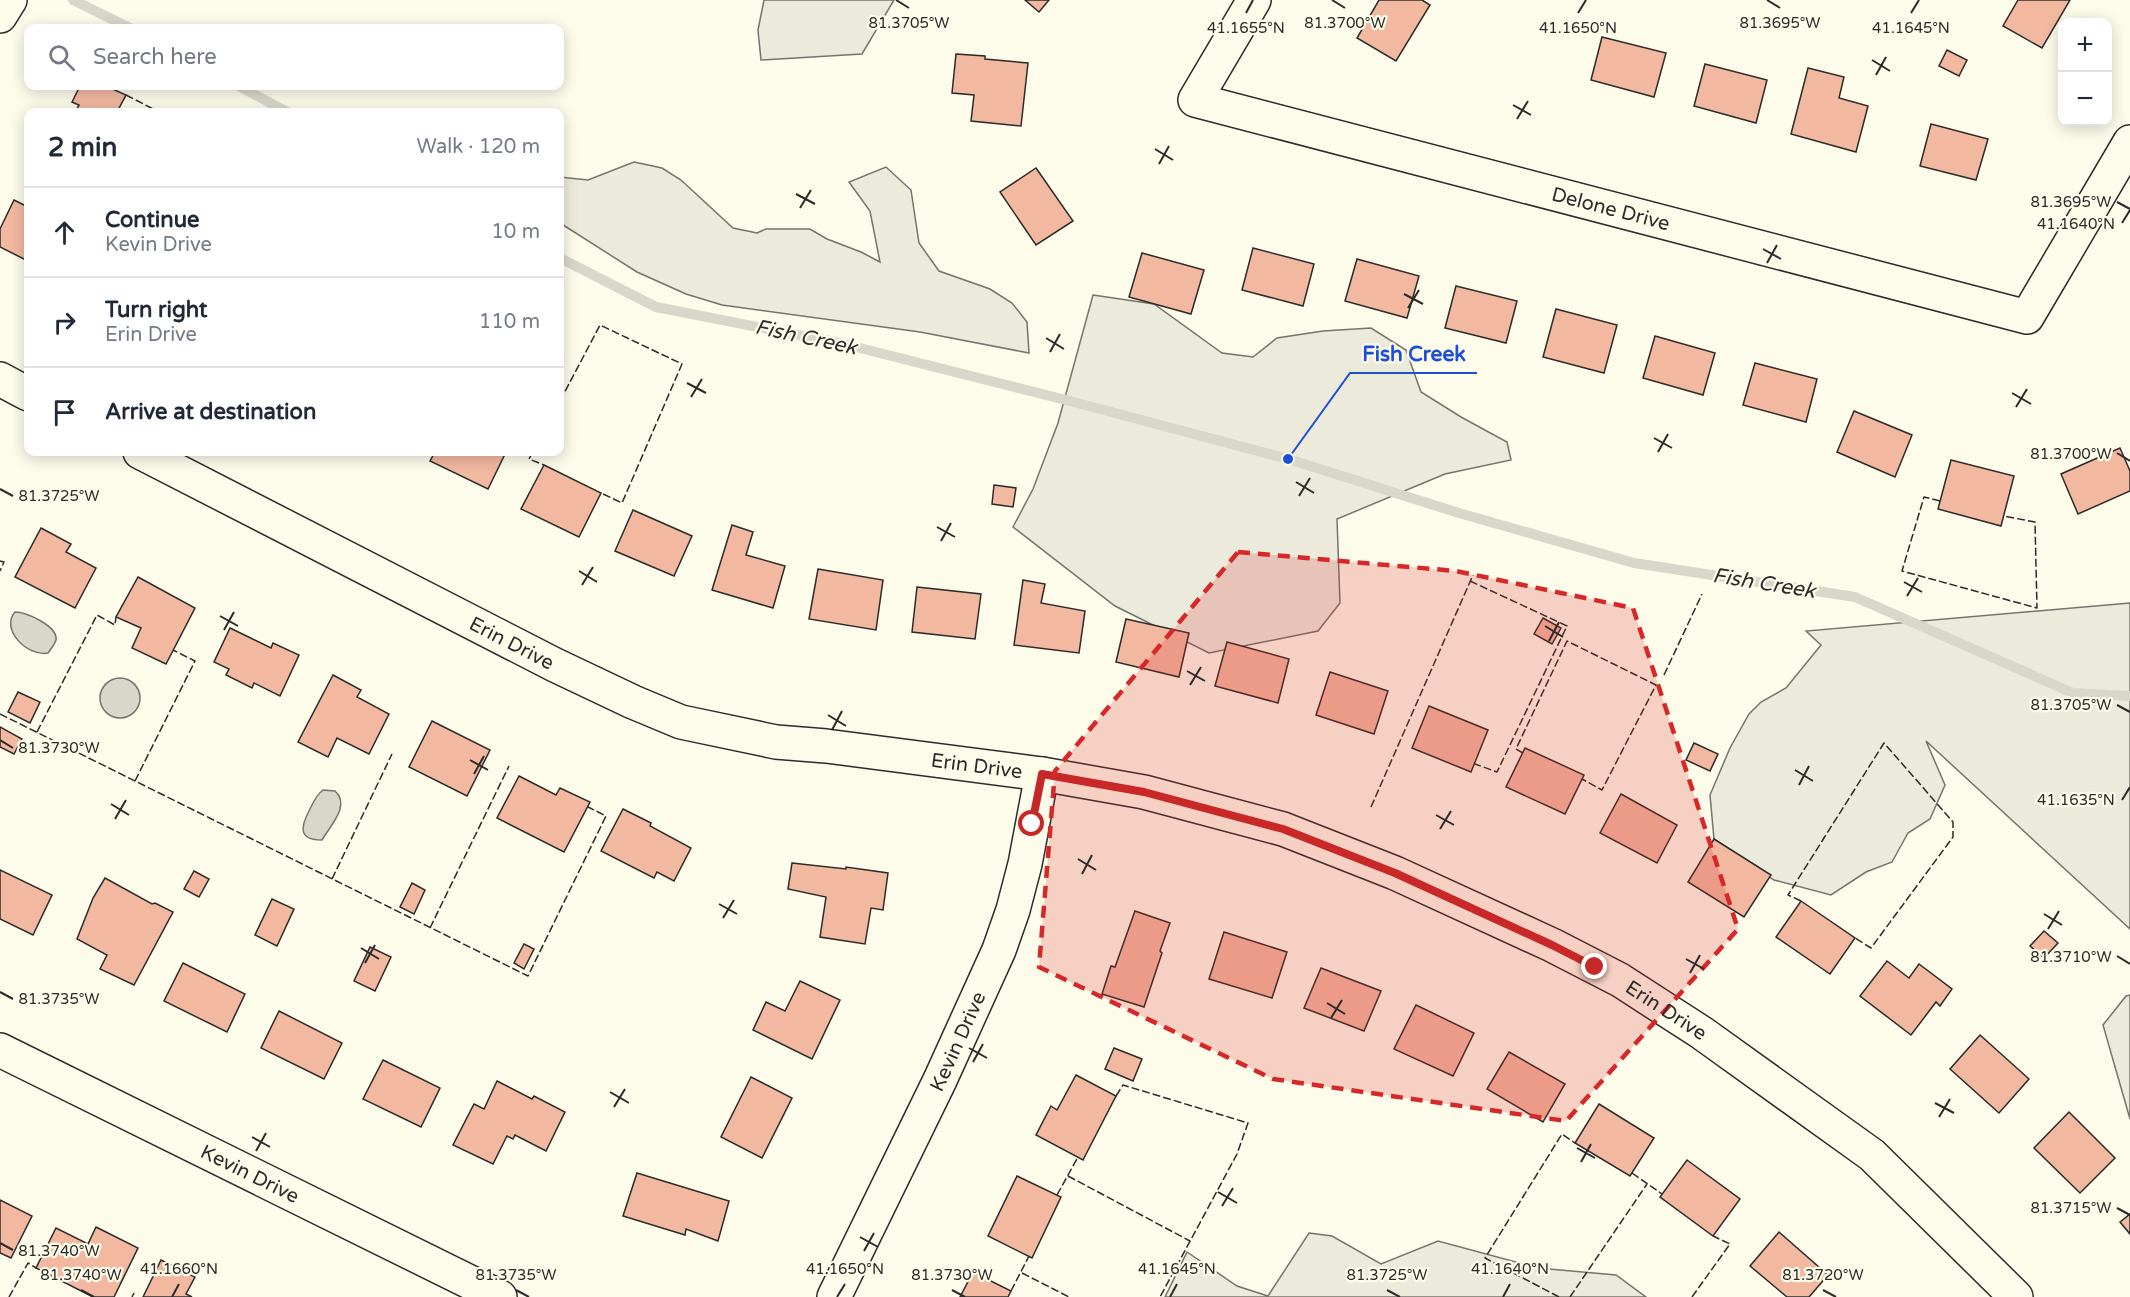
<!DOCTYPE html>
<html lang="en">
<head>
<meta charset="utf-8">
<style>
	body { margin:0; font-family:"Varela Round",sans-serif; background:#f6f6f7; color:#1f2937 }
	.controls { position:absolute; right:18px; top:18px; display:grid; overflow:hidden; border-radius:12px; box-shadow:0 3px 15px #0003 }
	.controls button { width:54px; height:54px; display:grid; place-items:center; padding:0; border:0; border-bottom:2px solid #e0e1e3; background:#fff; color:#1f2937; font:30px sans-serif }
	.stop { position:absolute; width:18px; height:18px; margin:-14px; border:4px solid #c62828; border-radius:50%; background:#fff }
	.stop.end { background:#c62828; border-color:#fff; box-shadow:0 2px 6px #0008 }
	.list { margin:0; padding:0; list-style:none }
	h2 { display:flex; justify-content:space-between; align-items:center; height:78px; margin:0; padding:0 24px; font-size:26px }
	h2 small { font-size:20px; font-weight:400; color:#747a83 }
	.list li { display:grid; grid-template-columns:39px 1fr auto; gap:18px; align-items:center; box-sizing:border-box; height:90px; padding:0 24px; border-top:2px solid #e0e1e3 }
	.list b { display:block; font-size:22px; white-space:nowrap }
	.list p { margin:0; font-size:20px; white-space:nowrap; color:#747a83 }
	.list em { font-size:20px; font-style:normal; color:#747a83 }
	.icon { flex:none; width:33px; height:33px; fill:none; stroke:currentColor; stroke-width:2; stroke-linecap:round; stroke-linejoin:round }
	.map { position:relative; flex:none; width:2130px; height:1297px; overflow:hidden }
	.search { position:absolute; background:#fff; box-shadow:0 3px 15px #0003; left:24px; top:24px; width:540px; height:66px; display:flex; align-items:center; gap:15px; box-sizing:border-box; padding:0 21px; border-radius:12px; color:#747a83; font-size:22px }
	.panel { position:absolute; background:#fff; box-shadow:0 3px 15px #0003; left:24px; top:108px; width:540px; height:348px; border-radius:12px }
	.map>svg:first-child { display:block }
	.green { fill:#ecebdb; stroke:#74746e; stroke-width:1.5 }
	.water { fill:#d8d7c9; stroke:#74746e; stroke-width:1.5 }
	.lines { fill:none; stroke-linecap:round; stroke-linejoin:round }
	.stream { stroke:#d8d7c9; stroke-width:10 }
	.building { fill:#f2b8a0; stroke:#2b2b2b; stroke-width:1.5 }
	.minor-casing { stroke:#2b2b2b; stroke-width:36 }
	.minor { stroke:#fdfbea; stroke-width:33 }
	.fence { stroke:#2b2b2b; stroke-width:1.5; stroke-dasharray:8 3; stroke-linecap:butt }
	.route { stroke:#c62828; stroke-width:8 }
	.marked { fill:#d62828; fill-opacity:0.2; stroke:#d62828; stroke-width:4.5; stroke-dasharray:12 8; stroke-linejoin:round }
	.ticks { fill:none; stroke:#2b2b2b; stroke-width:2 }
	.labels { text-anchor:middle; stroke-width:4.5; stroke-linejoin:round; paint-order:stroke }
	.street-label { font-size:20px; fill:#2b2b2b; stroke:#fdfbea }
	.water-label { font-size:21px; font-style:italic; fill:#2b2b2b; stroke:#fdfbea }
	.ticks-label { font-size:15px; text-anchor:middle; fill:#2b2b2b; stroke:#fdfbea; stroke-width:4.5; stroke-linejoin:round; paint-order:stroke }
	.leader { fill:none; stroke:#1d4ed8; stroke-width:2 }
	.callout-dot { fill:#1d4ed8; stroke:#fdfbea; stroke-width:2 }
	.callout-label { font-size:21px; text-anchor:middle; font-weight:bold; fill:#1d4ed8; stroke:#fdfbea; stroke-width:4.5; stroke-linejoin:round; paint-order:stroke }
</style>
</head>
<body>
<div class="map">
<svg width="2130" height="1297" viewBox="0 0 2130 1297">
	<rect width="100%" height="100%" fill="#fdfbea"/>
	<g class="green">
		<polygon points="764,0 894,0 862,54 761,60 758,30"/>
		<polygon points="634,162 662,168 681,180 733,228 757,233 766,229 810,229 827,239 861,252 880,262 870,211 849,182 886,167 911,190 919,243 939,271 990,289 1012,303 1027,322 1029,353 920,332 722,305 686,294 637,272 560,223 560,177 588,180"/>
		<polygon points="1093,295 1154,304 1222,353 1253,357 1277,338 1323,331 1371,328 1406,350 1421,392 1461,417 1507,442 1511,460 1445,474 1337,519 1340,603 1318,631 1209,653 1115,606 1013,527 1033,489 1058,423"/>
		<polygon points="2130,603 2130,929 1926,741 1945,785 1930,819 1908,833 1892,862 1866,872 1831,895 1774,880 1714,839 1710,795 1730,748 1749,714 1761,702 1786,688 1821,645 1806,631"/>
		<polygon points="2130,995 2130,1119 2103,1025 2126,996"/>
		<polygon points="1309,1233 1332,1236 1381,1264 1438,1241 1538,1268 1616,1275 1646,1297 1165,1297 1187,1252 1237,1286 1268,1296"/>
	</g>
	<g class="water">
		<path d="M15,612C26,612 58,626 56,640C55,644 51,649 48,653C27,657 0,629 15,612Z"/>
		<circle cx="120" cy="698" r="20"/>
		<path d="M323,790L335,791C351,805 330,826 322,840C299,840 300,828 309,811C313,803 316,795 323,790Z"/>
	</g>
	<g class="lines">
		<g class="stream">
			<polyline points="73,0 130,28"/>
			<polyline points="239,86 287,112"/>
			<polyline points="560,258 656,307 844,344 1070,401 1288,459 1459,513 1634,563 1855,597 2073,693 2130,696"/>
		</g>
	</g>
	<g class="building">
		<polygon points="1025,0 1049,0 1039,12"/>
		<polygon points="1379,0 1422,0 1430,5 1396,61 1357,38"/>
		<polygon points="2018,0 2070,0 2042,48 2003,26"/>
		<polygon points="1602,37 1666,53 1654,97 1591,80"/>
		<polygon points="1947,50 1967,60 1959,76 1939,66"/>
		<polygon points="956,54 985,56 985,59 1028,63 1021,126 971,121 974,95 952,93"/>
		<polygon points="1705,64 1767,80 1756,123 1694,106"/>
		<polygon points="1808,68 1844,77 1839,98 1868,106 1856,152 1791,134"/>
		<polygon points="80,86 106,86 126,95 117,112 75,112 79,105 72,102"/>
		<polygon points="1931,124 1988,139 1976,180 1920,166"/>
		<polygon points="1036,168 1073,221 1036,245 1000,192"/>
		<polygon points="14,200 28,207 28,261 0,247 0,229"/>
		<polygon points="1253,248 1314,264 1303,306 1242,290"/>
		<polygon points="1142,253 1204,270 1191,314 1129,297"/>
		<polygon points="1357,259 1419,276 1407,318 1345,301"/>
		<polygon points="1456,286 1517,301 1506,343 1445,328"/>
		<polygon points="1556,309 1617,325 1604,373 1543,357"/>
		<polygon points="1655,336 1715,353 1703,395 1643,378"/>
		<polygon points="1755,363 1817,379 1806,422 1743,405"/>
		<polygon points="1854,411 1912,435 1895,477 1837,452"/>
		<polygon points="2120,448 2130,471 2130,491 2078,514 2061,474"/>
		<polygon points="435,452 506,452 488,489 430,461"/>
		<polygon points="1951,460 2014,476 2001,526 1938,509"/>
		<polygon points="544,465 601,493 579,537 521,509"/>
		<polygon points="994,485 1016,488 1013,507 992,504"/>
		<polygon points="633,510 692,536 674,576 615,551"/>
		<polygon points="732,525 753,532 746,555 785,566 773,608 712,590"/>
		<polygon points="41,528 71,544 66,552 96,568 75,608 15,577"/>
		<polygon points="818,569 883,580 876,630 809,619"/>
		<polygon points="138,577 195,608 166,664 132,648 141,628 116,617"/>
		<polygon points="1023,580 1045,584 1041,603 1085,611 1079,653 1014,645"/>
		<polygon points="917,587 981,594 975,639 912,632"/>
		<polygon points="1543,618 1561,628 1552,644 1534,634"/>
		<polygon points="1126,619 1189,633 1179,677 1116,662"/>
		<polygon points="230,628 271,648 273,643 299,655 280,696 254,683 252,688 226,675 229,669 214,662"/>
		<polygon points="1227,642 1289,659 1278,703 1215,686"/>
		<polygon points="1330,672 1388,691 1374,734 1316,715"/>
		<polygon points="333,675 361,690 357,697 389,714 369,754 337,738 328,757 298,742"/>
		<polygon points="18,692 40,702 30,723 8,712"/>
		<polygon points="1429,706 1488,730 1471,772 1412,748"/>
		<polygon points="432,721 490,750 467,796 409,767"/>
		<polygon points="0,727 22,739 14,754 0,747"/>
		<polygon points="1694,743 1718,754 1710,771 1686,760"/>
		<polygon points="1525,748 1584,775 1565,814 1506,787"/>
		<polygon points="519,776 556,795 560,788 590,802 564,852 497,818"/>
		<polygon points="1621,794 1677,825 1657,863 1600,833"/>
		<polygon points="623,809 651,823 650,826 691,848 674,881 657,872 654,878 601,851"/>
		<polygon points="1714,839 1771,875 1744,917 1688,882"/>
		<polygon points="792,863 846,869 846,867 888,873 883,910 871,908 865,944 820,937 826,897 788,889"/>
		<polygon points="0,870 52,895 33,935 0,919"/>
		<polygon points="194,871 209,879 199,897 184,889"/>
		<polygon points="105,878 152,904 155,903 173,912 134,985 100,969 107,955 77,939 93,898"/>
		<polygon points="412,883 425,890 414,914 400,907"/>
		<polygon points="272,899 294,909 277,946 255,935"/>
		<polygon points="1801,901 1855,938 1830,974 1776,937"/>
		<polygon points="1135,911 1170,923 1160,951 1162,953 1144,1007 1102,994 1111,966 1115,967"/>
		<polygon points="2044,931 2058,943 2044,958 2030,946"/>
		<polygon points="1224,932 1287,952 1272,998 1209,979"/>
		<polygon points="524,944 534,949 524,969 514,963"/>
		<polygon points="370,947 391,957 375,991 354,981"/>
		<polygon points="1887,961 1909,978 1919,964 1952,989 1940,1006 1936,1002 1911,1035 1860,996"/>
		<polygon points="183,963 245,994 227,1032 164,1001"/>
		<polygon points="1321,968 1381,991 1364,1031 1304,1008"/>
		<polygon points="800,981 840,1000 812,1059 753,1030 766,1002 785,1011"/>
		<polygon points="1416,1005 1474,1033 1453,1076 1394,1049"/>
		<polygon points="279,1011 342,1043 324,1079 261,1048"/>
		<polygon points="1980,1035 2029,1079 1999,1113 1950,1069"/>
		<polygon points="1114,1048 1142,1059 1133,1081 1105,1069"/>
		<polygon points="1509,1052 1565,1084 1543,1122 1487,1089"/>
		<polygon points="383,1060 440,1088 421,1127 363,1099"/>
		<polygon points="1076,1075 1116,1096 1083,1160 1036,1135 1051,1106 1057,1110"/>
		<polygon points="751,1077 792,1098 762,1158 721,1137"/>
		<polygon points="497,1081 532,1099 534,1096 565,1112 546,1151 515,1135 513,1139 507,1136 493,1164 453,1145 474,1104 484,1109"/>
		<polygon points="1599,1104 1654,1138 1630,1176 1575,1143"/>
		<polygon points="2069,1112 2115,1158 2080,1193 2034,1148"/>
		<polygon points="1687,1160 1740,1199 1713,1236 1660,1197"/>
		<polygon points="637,1173 729,1201 718,1241 686,1229 685,1235 623,1216"/>
		<polygon points="1017,1176 1061,1197 1032,1258 988,1236"/>
		<polygon points="0,1200 32,1216 11,1258 0,1253"/>
		<polygon points="2130,1214 2130,1234 2120,1222"/>
		<polygon points="96,1227 138,1248 114,1297 93,1297 36,1268 56,1228 88,1244"/>
		<polygon points="1779,1232 1828,1275 1809,1297 1787,1297 1750,1266"/>
		<polygon points="161,1260 195,1277 186,1294 192,1297 143,1297"/>
		<polygon points="973,1272 1011,1291 1008,1297 960,1297"/>
	</g>
	<g class="lines">
		<g class="minor-casing">
			<g id="minor">
				<path id="s1" d="M1254,0L1195,100L2027,317L2130,142"/>
				<polyline points="0,16 10,0"/>
				<polyline points="0,379 28,394"/>
				<path id="s2" d="M140,452L555,665L633,702L681,722L776,742L826,746L1042,774L1144,792L1283,829L1395,873L1552,945L1620,980L1702,1033L1872,1155L2016,1297"/>
				<path id="s3" d="M0,1050L500,1297"/>
				<path id="s4" d="M834,1297L940,1080L999,950L1013,910L1025,864L1042,774"/>
			</g>
		</g>
		<use href="#minor" class="minor"/>
		<g class="fence">
			<polyline points="126,95 159,112"/>
			<polyline points="560,401 600,325 682,364 622,503 601,493"/>
			<polyline points="533,452 529,459 544,465"/>
			<polyline points="1940,501 1924,497 1902,571 2037,608 2035,522 2003,516"/>
			<polyline points="0,561 4,562 0,571"/>
			<polyline points="1470,581 1567,626 1497,772 1475,764"/>
			<polyline points="1664,675 1702,594"/>
			<polyline points="0,714 528,976 606,816 588,807"/>
			<polyline points="37,732 97,615 115,625 116,617"/>
			<polyline points="1523,753 1516,749 1567,641 1656,685 1602,790 1582,779"/>
			<polyline points="135,781 195,661 173,650"/>
			<polyline points="1371,807 1473,575"/>
			<polyline points="332,879 392,754"/>
			<polyline points="1801,901 1788,895 1884,743 1953,822 1953,837 1871,948 1855,938"/>
			<polyline points="430,928 509,766"/>
			<polyline points="1116,1096 1123,1085 1248,1123 1237,1154 1160,1297"/>
			<polyline points="1632,1173 1662,1194"/>
			<polyline points="1068,1176 1190,1241"/>
			<polyline points="1057,1195 1078,1157"/>
			<polyline points="1022,1273 1069,1297"/>
			<polyline points="1011,1291 1029,1256"/>
			<polyline points="9,1297 28,1263 36,1268"/>
			<polyline points="132,1297 134,1293"/>
			<polyline points="1559,1297 1485,1258 1562,1134 1575,1143"/>
			<polyline points="1570,1297 1647,1184"/>
			<polyline points="1692,1297 1730,1244 1713,1236"/>
		</g>
	</g>
	<g class="lines">
		<polyline class="route" points="1032,824 1042,774 1144,792 1283,829 1395,873 1552,945 1595,967"/>
	</g>
	<path class="marked" d="M1238,552L1456,571L1633,608L1738,929L1566,1121L1273,1079L1039,967L1055,771Z"/>
	<path class="ticks" d="M896,0L909,8M1332,0L1345,8M1767,0L1780,8M1246,13L1253,0M1578,13L1586,0M1911,13L1919,0M1872,60L1890,71M1876,75L1886,57M1513,105L1531,115M1517,119L1528,101M1155,149L1173,160M1159,164L1169,146M796,194L815,204M2117,202L2130,209M800,208L811,190M2122,223L2130,210M1763,249L1781,259M1767,263L1777,245M1404,294L1423,304M1408,308L1419,290M1046,338L1064,349M1050,352L1060,334M687,383L706,393M2012,393L2031,404M691,397L702,379M2016,407L2027,389M1654,438L1672,448M1658,452L1668,434M2117,453L2130,461M1296,482L1314,493M0,489L13,496M1299,496L1310,478M937,527L955,537M941,541L951,523M579,571L597,582M1904,582L1922,592M582,585L593,567M1907,596L1918,578M220,616L238,626M1545,626L1563,637M224,630L234,612M1549,641L1559,622M1187,671L1205,681M1190,685L1201,667M2117,705L2130,712M828,715L846,726M832,730L842,711M0,740L13,748M470,760L488,770M1795,770L1813,781M474,774L484,756M1799,785L1809,766M2122,800L2130,787M111,804L129,815M1436,815L1454,825M115,819L126,800M1440,829L1451,811M1078,859L1096,870M1082,874L1092,855M719,904L737,914M2044,914L2062,925M723,918L734,900M2048,929L2059,911M361,948L379,959M2117,956L2130,964M1686,959L1704,969M365,963L375,945M1690,973L1700,955M0,992L13,999M1327,1003L1345,1014M1331,1018L1342,1000M969,1048L987,1058M973,1062L983,1044M610,1092L629,1103M1935,1103L1954,1113M614,1107L625,1089M1939,1117L1950,1099M252,1137L270,1147M1577,1148L1595,1158M256,1151L266,1133M1581,1162L1591,1144M1218,1192L1237,1203M1222,1206L1233,1188M2117,1208L2130,1215M860,1237L878,1247M0,1243L13,1250M864,1251L874,1233M81,1290L94,1297M516,1290L529,1297M952,1290L965,1297M1387,1290L1400,1297M1823,1290L1836,1297M172,1297L179,1284M837,1297L845,1284M1170,1297L1177,1284M1503,1297L1510,1284"/>
	<g class="labels">
		<g class="street-label">
			<text dy="7" stroke="none"><textPath href="#s1" startOffset="546">Delone Drive</textPath></text>
			<text dy="7" stroke="none"><textPath href="#s2" startOffset="418">Erin Drive</textPath></text>
			<text dy="7" stroke="none"><textPath href="#s2" startOffset="904">Erin Drive</textPath></text>
			<text dy="7" stroke="none"><textPath href="#s2" startOffset="1642">Erin Drive</textPath></text>
			<text dy="7" stroke="none"><textPath href="#s4" startOffset="284">Kevin Drive</textPath></text>
			<text dy="7" stroke="none"><textPath href="#s3" startOffset="279">Kevin Drive</textPath></text>
		</g>
		<g class="water-label">
			<text transform="translate(806 337) rotate(12)" y="7">Fish Creek</text>
			<text transform="translate(1764 583) rotate(9)" y="7">Fish Creek</text>
		</g>
	</g>
	<g class="ticks-label">
		<text x="909" y="28">81.3705°W</text>
		<text x="1345" y="28">81.3700°W</text>
		<text x="1780" y="28">81.3695°W</text>
		<text x="1246" y="33">41.1655°N</text>
		<text x="1578" y="33">41.1650°N</text>
		<text x="1911" y="33">41.1645°N</text>
		<text x="2071" y="207">81.3695°W</text>
		<text x="2076" y="229">41.1640°N</text>
		<text x="2071" y="459">81.3700°W</text>
		<text x="59" y="501">81.3725°W</text>
		<text x="2071" y="710">81.3705°W</text>
		<text x="59" y="753">81.3730°W</text>
		<text x="2076" y="805">41.1635°N</text>
		<text x="2071" y="962">81.3710°W</text>
		<text x="59" y="1004">81.3735°W</text>
		<text x="2071" y="1213">81.3715°W</text>
		<text x="59" y="1256">81.3740°W</text>
		<text x="179" y="1274">41.1660°N</text>
		<text x="845" y="1274">41.1650°N</text>
		<text x="1177" y="1274">41.1645°N</text>
		<text x="1510" y="1274">41.1640°N</text>
		<text x="81" y="1280">81.3740°W</text>
		<text x="516" y="1280">81.3735°W</text>
		<text x="952" y="1280">81.3730°W</text>
		<text x="1387" y="1280">81.3725°W</text>
		<text x="1823" y="1280">81.3720°W</text>
	</g>
	<path class="leader" d="M1288 459L1350 373H1477"/>
	<circle class="callout-dot" cx="1288" cy="459" r="6"/>
	<g class="callout-label">
		<text x="1414" y="361">Fish Creek</text>
	</g>
</svg>
<div class="controls">
<button>+</button>
<button>−</button>
</div>
<div class="stop" style="left:1032px;top:824px"></div>
<div class="stop end" style="left:1595px;top:967px"></div>
<div class="search"><svg class="icon" aria-label="search" viewBox="0 0 24 24"><circle cx="10" cy="10" r="6"/><path d="M15 15l6 6"/></svg>Search here</div>
<section class="panel">
<h2>2 min<small>Walk · 120 m</small></h2>
<ul class="list">
<li><svg class="icon" aria-label="ahead" viewBox="0 0 24 24"><path d="M12 20V5M6 11l6-6 6 6"/></svg><div><b>Continue</b><p>Kevin Drive</p></div><em>10 m</em></li>
<li><svg class="icon" aria-label="right" viewBox="0 0 24 24"><path d="M7 20v-9h11M14 6l5 5-5 5"/></svg><div><b>Turn right</b><p>Erin Drive</p></div><em>110 m</em></li>
<li><svg class="icon" aria-label="arrive" viewBox="0 0 24 24"><path d="M6 21V4h12l-3 4 3 4H6"/></svg><div><b>Arrive at destination</b></div></li>
</ul>
</section>
</div>
</body>
</html>
